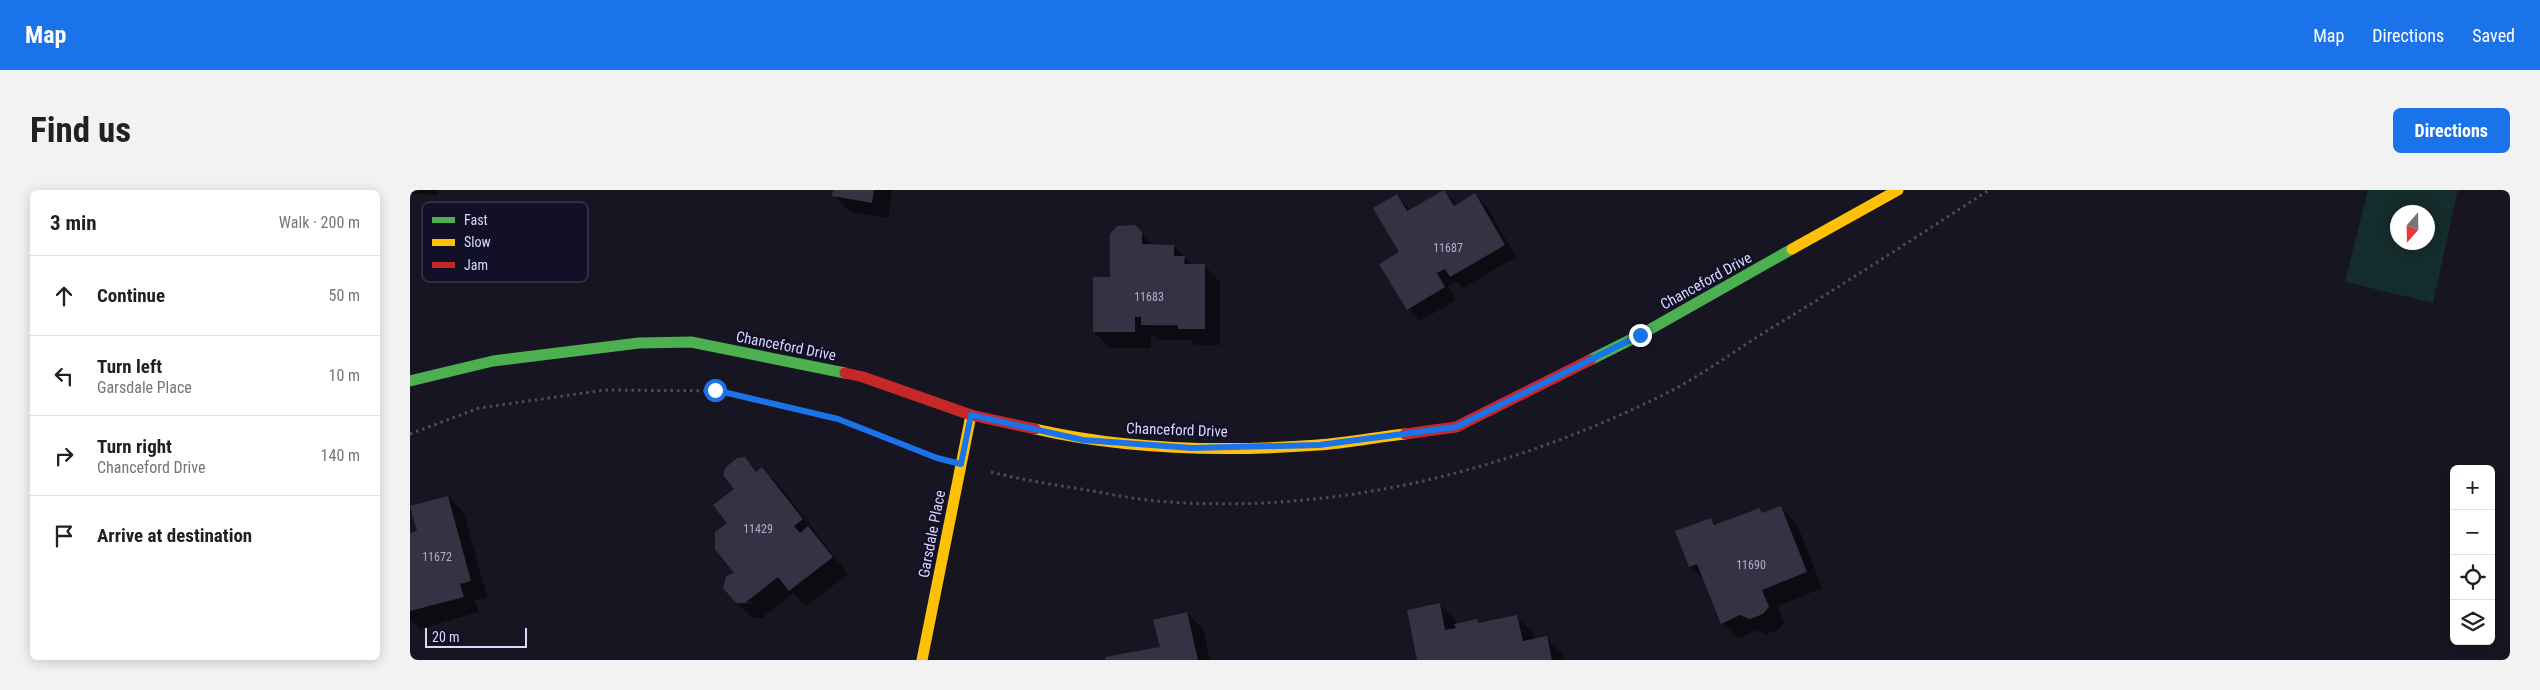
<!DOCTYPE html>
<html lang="en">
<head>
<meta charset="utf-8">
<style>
	body { margin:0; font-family:"Roboto Condensed",sans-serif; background:#f2f2f2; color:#202124 }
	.controls { position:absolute; right:15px; bottom:15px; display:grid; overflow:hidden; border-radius:8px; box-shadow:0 2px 12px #0003 }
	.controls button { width:45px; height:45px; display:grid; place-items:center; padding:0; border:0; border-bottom:1px solid #e0e0e0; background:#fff; color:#202124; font:25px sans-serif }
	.compass { position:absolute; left:1980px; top:15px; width:45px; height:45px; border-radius:50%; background:#fff; box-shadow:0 2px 12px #0003; rotate:200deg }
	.scale { position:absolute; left:15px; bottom:12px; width:102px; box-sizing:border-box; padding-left:5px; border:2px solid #d8d7fe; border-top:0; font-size:14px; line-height:18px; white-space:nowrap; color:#d8d7fe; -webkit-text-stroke:4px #121026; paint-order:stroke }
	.stop { position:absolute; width:15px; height:15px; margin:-11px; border:4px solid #1a73e8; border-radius:50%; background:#fff }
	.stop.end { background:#1a73e8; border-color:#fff; box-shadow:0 1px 5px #0008 }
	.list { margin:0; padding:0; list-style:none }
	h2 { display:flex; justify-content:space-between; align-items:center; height:65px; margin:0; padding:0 20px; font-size:21px }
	h2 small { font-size:16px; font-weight:400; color:#757577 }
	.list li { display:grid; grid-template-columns:32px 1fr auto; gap:15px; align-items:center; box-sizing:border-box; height:80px; padding:0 20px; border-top:1px solid #e0e0e0 }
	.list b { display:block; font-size:19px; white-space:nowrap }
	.list p { margin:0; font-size:16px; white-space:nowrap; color:#757577 }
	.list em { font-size:16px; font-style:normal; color:#757577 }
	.icon { flex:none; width:28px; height:28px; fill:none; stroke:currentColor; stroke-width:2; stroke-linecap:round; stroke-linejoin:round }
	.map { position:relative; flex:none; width:2100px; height:470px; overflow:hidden; border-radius:8px }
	header { display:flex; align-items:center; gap:30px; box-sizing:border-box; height:70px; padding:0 25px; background:#1a73e8; color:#fff }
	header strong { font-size:24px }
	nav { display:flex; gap:28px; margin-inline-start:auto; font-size:18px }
	.intro { display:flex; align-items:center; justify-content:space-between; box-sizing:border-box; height:120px; padding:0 30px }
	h1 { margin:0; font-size:35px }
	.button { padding:12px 22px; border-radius:8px; background:#1a73e8; color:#fff; font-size:18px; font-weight:700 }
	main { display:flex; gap:30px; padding:0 30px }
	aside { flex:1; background:#fff; border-radius:8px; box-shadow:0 2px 12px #0003 }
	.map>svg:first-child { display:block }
	.green { fill:#142c2b; fill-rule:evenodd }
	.shadow { fill:#0007; fill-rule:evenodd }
	.building { fill:#343343 }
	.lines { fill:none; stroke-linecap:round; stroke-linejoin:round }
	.path { stroke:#44515d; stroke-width:3; stroke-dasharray:2.5 4; stroke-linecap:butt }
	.fast { stroke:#4caf50; stroke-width:11 }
	.slow { stroke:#ffc107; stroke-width:11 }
	.jam { stroke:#c62828; stroke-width:11 }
	.route { stroke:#1a73e8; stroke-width:6 }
	.labels { text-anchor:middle; stroke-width:5; stroke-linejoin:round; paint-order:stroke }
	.number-label { font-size:12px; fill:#afaecf }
	.street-label { font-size:15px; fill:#d8d7fe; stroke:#121026 }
	.key { fill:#121026; stroke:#4d4c67; stroke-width:1 }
	.key-label { font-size:14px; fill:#d8d7fe }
</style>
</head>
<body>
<header>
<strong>Map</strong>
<nav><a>Map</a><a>Directions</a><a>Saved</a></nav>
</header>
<div class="intro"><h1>Find us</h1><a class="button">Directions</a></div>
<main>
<aside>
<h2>3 min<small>Walk · 200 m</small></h2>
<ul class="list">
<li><svg class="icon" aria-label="ahead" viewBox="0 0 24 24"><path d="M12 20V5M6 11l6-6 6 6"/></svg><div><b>Continue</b></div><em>50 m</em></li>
<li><svg class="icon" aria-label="left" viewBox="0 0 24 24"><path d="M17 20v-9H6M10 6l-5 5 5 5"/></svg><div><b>Turn left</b><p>Garsdale Place</p></div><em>10 m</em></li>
<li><svg class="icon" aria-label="right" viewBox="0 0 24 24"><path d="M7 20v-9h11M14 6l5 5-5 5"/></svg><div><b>Turn right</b><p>Chanceford Drive</p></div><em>140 m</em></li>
<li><svg class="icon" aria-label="arrive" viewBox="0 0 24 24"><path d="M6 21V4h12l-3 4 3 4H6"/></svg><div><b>Arrive at destination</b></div></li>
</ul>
</aside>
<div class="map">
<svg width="2100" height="470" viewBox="0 0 2100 470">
	<rect width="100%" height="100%" fill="#161521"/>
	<path class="green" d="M1958,0H2048L2023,113L1935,92ZM1988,22H2018V52H1988Z"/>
	<g class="shadow">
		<polygon points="0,0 28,0 27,5 0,3"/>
		<polygon points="425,0 482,0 478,28 440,22 424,6"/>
		<polygon points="1034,1 1048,15 1065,5 1077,17 1106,67 1053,98 1046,91 1038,96 1046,110 1010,131 998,119 987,5 1001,21"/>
		<path d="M724,37L743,56H764L782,75H794L810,92V155H785L781,150H749L741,143V158H700L684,142L701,88ZM735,134H775V136H738Z"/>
		<path d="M334,268L348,282L352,279L368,294L438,384L396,416L383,403L352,428H343L326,412V384L319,334ZM329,412H342V414H329Z"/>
		<polygon points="38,307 54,323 77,407 65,410 69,422 10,439 0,429 0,344 8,342"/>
		<polygon points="1371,318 1387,334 1412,398 1368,416 1374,433 1369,439 1357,444 1347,440 1328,449 1312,433 1296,391 1280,376 1300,329 1307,336 1350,319 1354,324"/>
		<polygon points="1030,415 1046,431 1046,435 1067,431 1070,434 1107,427 1123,443 1125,450 1136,448 1152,464 1154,470 1009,470"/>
		<polygon points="777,423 793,439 800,470 697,470 751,458"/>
	</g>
	<g class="building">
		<polygon points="423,0 464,0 462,13 422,6"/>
		<polygon points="1034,0 1044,16 1065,3 1095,55 1040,87 1035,79 1027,83 1035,97 997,120 969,74 989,62 963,18 987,4 997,21"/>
		<polygon points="725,35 732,42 732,54 764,55 764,66 775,66 774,74 795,74 795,139 768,139 768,135 731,135 731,127 725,127 725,142 683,142 683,87 700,87 700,44 707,36"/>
		<polygon points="335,267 346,282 352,277 393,329 384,336 390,343 398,336 423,367 379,401 368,387 335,413 326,413 313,398 316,386 324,383 305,359 305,342 317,333 303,315 324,299 313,285 315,278 327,268"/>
		<polygon points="38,306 61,391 50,394 54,407 0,421 0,343 7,341 0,316"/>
		<polygon points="1371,316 1397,382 1352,400 1359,417 1353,424 1340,429 1330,425 1311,434 1287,374 1279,377 1265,341 1301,328 1304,335 1350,318 1352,323"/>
		<polygon points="1030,413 1035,440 1046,438 1044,434 1067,429 1068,433 1107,425 1113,451 1137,446 1142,470 1007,470 997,420"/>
		<polygon points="777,422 788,470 696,470 695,467 750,457 743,430"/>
	</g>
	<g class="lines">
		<g class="path">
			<polyline points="0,244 69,218 195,200 305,201 429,229 522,266"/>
			<path d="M581,282C613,290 645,295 677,300C700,304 723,309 746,311C923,326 1101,281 1259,202C1292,185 1323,162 1355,142C1431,96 1505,48 1579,0"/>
		</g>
		<g class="fast">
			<polyline points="1180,170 1230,145 1382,59"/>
			<polyline points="0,191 83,171 229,153 281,152 435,183"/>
		</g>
		<g class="slow">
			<polyline points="1382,59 1488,0"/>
			<path d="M625,239C717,260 814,262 908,255C937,253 967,247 995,244"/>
			<polyline points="512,470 561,225"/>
		</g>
		<g class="jam">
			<polyline points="435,183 453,187 561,225 625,239"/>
			<polyline points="995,244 1046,237 1180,170"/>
		</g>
	</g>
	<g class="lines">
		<polyline class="route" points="305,200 428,229 527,268 551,274 561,225 673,250 782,258 909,255 1046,237 1230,145"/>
	</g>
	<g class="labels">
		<g class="number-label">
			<text x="1038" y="62">11687</text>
			<text x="739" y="111">11683</text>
			<text x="348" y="343">11429</text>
			<text x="27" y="371">11672</text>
			<text x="1341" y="379">11690</text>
		</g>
		<g class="street-label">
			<text transform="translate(1296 91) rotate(-29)" y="5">Chanceford Drive</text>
			<text transform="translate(376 156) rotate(11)" y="5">Chanceford Drive</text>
			<text transform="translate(767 240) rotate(2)" y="5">Chanceford Drive</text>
			<text transform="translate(522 344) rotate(-79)" y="5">Garsdale Place</text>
		</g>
	</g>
	<rect x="12" y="12" width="166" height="80" rx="8" class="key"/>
	<rect x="22" y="27" width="23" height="6" fill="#4caf50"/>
	<rect x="22" y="49" width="23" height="7" fill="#ffc107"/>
	<rect x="22" y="72" width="23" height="6" fill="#c62828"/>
	<g class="key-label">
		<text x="54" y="35">Fast</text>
		<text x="54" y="57">Slow</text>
		<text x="54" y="80">Jam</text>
	</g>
</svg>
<div class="controls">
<button>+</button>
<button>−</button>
<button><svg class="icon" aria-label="locate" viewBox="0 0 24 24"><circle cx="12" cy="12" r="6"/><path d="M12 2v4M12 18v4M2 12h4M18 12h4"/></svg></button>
<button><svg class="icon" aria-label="layers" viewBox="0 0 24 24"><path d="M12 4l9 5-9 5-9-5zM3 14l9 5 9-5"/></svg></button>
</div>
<svg class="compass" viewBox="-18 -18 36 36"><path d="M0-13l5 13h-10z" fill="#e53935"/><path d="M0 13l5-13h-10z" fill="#757577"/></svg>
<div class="scale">20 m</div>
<div class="stop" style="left:305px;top:200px"></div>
<div class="stop end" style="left:1230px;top:145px"></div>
</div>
</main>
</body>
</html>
